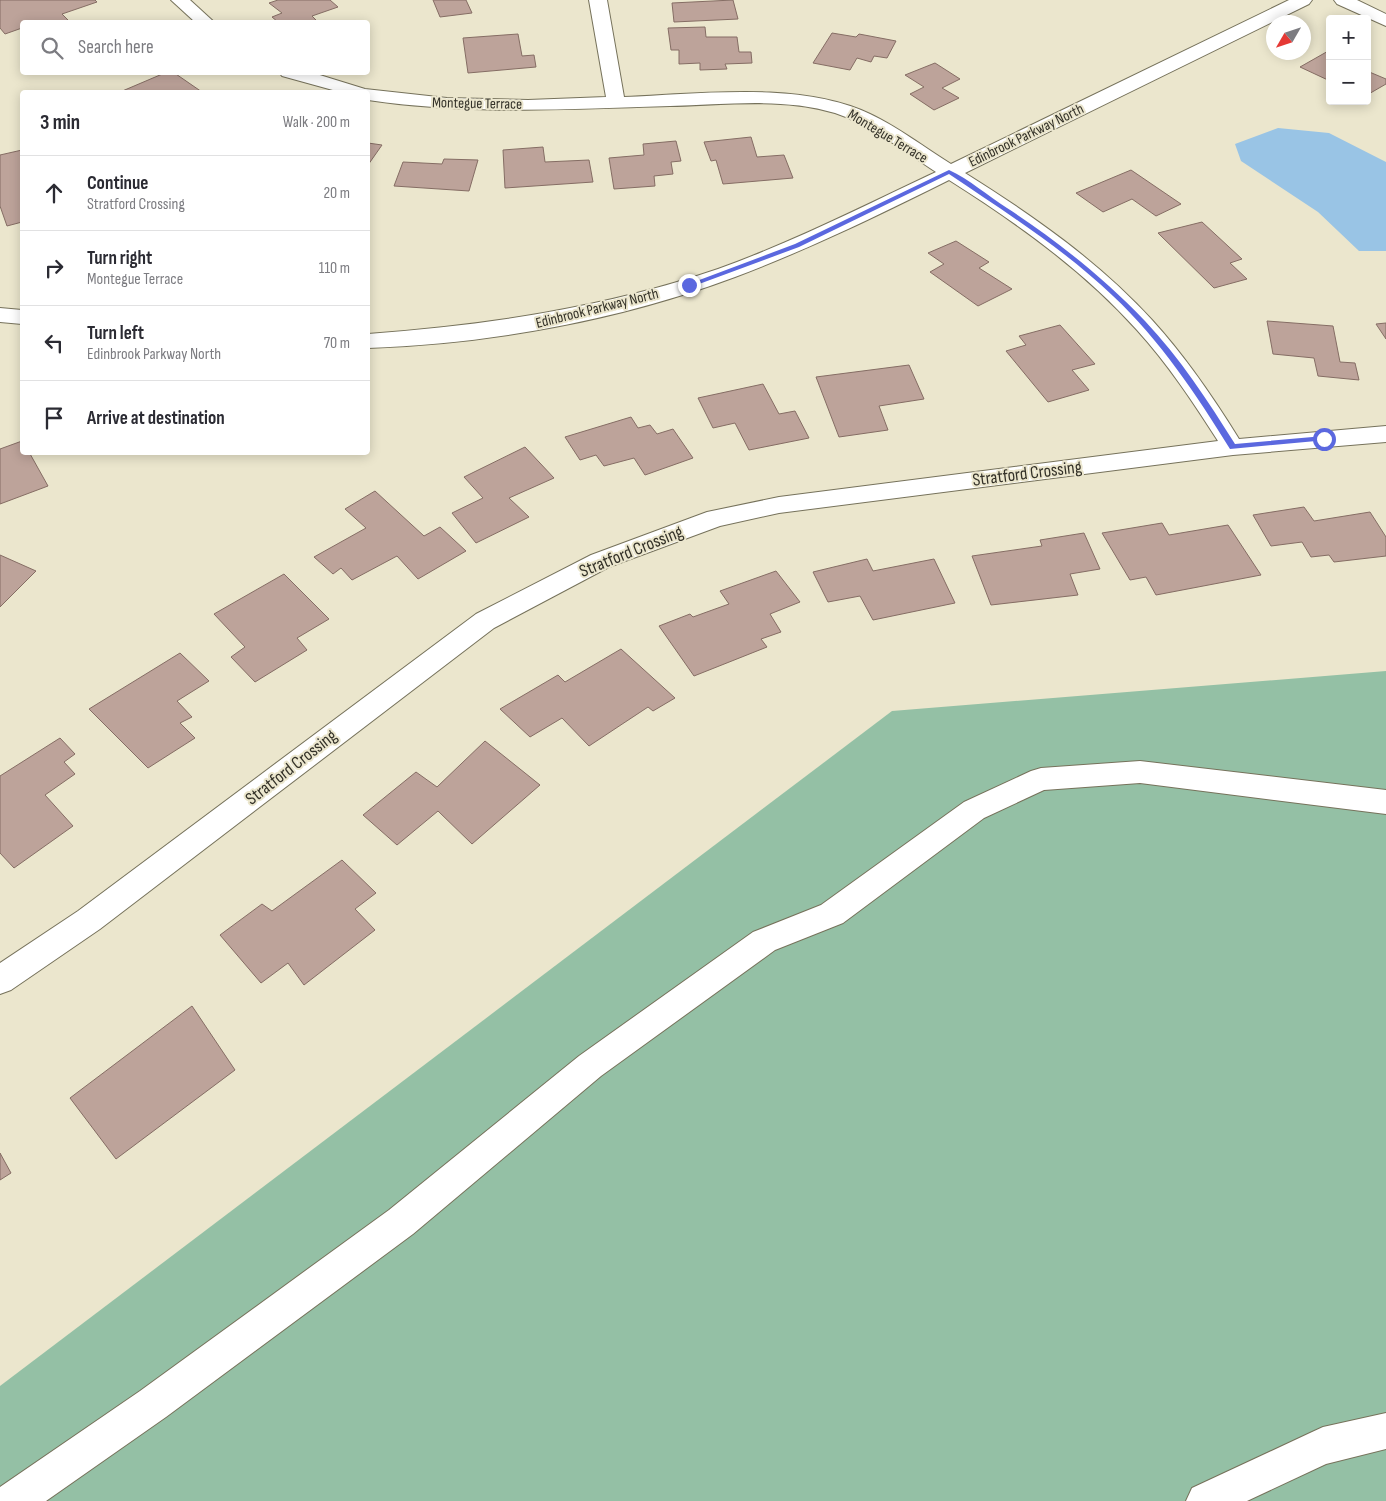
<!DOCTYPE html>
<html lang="en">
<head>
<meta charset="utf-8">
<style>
	body { margin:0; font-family:"Sofia Sans Condensed",sans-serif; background:#f2f2f3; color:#2b2b33 }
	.controls { position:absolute; right:15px; top:15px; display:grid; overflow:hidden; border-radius:5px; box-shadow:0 2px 12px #0003 }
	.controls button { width:45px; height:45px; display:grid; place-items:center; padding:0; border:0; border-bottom:1px solid #e1e1e2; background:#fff; color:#2b2b33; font:25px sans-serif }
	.compass { position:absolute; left:1266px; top:15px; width:45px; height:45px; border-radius:50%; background:#fff; box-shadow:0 2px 12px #0003; rotate:231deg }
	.stop { position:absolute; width:15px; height:15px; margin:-11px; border:4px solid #5b68df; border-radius:50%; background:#fff }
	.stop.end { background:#5b68df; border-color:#fff; box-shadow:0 1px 5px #0008 }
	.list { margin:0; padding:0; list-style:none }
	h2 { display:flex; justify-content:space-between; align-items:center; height:65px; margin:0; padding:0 20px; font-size:21px }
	h2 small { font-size:16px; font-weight:400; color:#7c7c81 }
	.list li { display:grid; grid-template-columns:32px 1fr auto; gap:15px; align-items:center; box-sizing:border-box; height:75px; padding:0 20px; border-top:1px solid #e1e1e2 }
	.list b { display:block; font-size:19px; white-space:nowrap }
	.list p { margin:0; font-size:16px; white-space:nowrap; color:#7c7c81 }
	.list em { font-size:16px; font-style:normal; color:#7c7c81 }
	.icon { flex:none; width:28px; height:28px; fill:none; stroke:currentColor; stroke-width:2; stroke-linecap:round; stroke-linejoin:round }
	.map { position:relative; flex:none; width:1386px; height:1501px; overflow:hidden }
	.search { position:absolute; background:#fff; box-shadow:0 2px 12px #0003; left:20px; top:20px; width:350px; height:55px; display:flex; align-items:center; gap:12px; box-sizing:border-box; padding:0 18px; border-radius:5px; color:#7c7c81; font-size:19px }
	.panel { position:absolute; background:#fff; box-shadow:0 2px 12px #0003; left:20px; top:90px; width:350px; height:365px; border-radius:5px }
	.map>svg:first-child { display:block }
	.green { fill:#94c0a5 }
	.water { fill:#99c4e5 }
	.building { fill:#bda39a; stroke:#856d64 }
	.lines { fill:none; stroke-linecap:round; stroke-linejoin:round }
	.minor-casing { stroke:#76725b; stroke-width:2 }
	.minor { fill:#fff; fill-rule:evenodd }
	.route { fill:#5b68df }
	.labels { text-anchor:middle; stroke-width:4; stroke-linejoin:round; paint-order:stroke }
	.far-street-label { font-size:15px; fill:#333128; stroke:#ebe6cd }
	.street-label { font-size:18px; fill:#333128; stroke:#ebe6cd }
</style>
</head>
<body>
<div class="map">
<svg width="1386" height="1501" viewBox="0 0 1386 1501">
	<rect width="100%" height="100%" fill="#ebe6cd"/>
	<polygon class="green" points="1386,671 1386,1501 0,1501 0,1386 892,711"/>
	<polygon class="water" points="1278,128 1329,133 1386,162 1386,251 1359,251 1318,212 1241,161 1235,144"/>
	<g class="building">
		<polygon points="0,0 95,0 97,2 62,14 68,20 60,22 22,22 22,28 5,34 0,28"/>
		<polygon points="278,0 330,0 338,7 312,16 316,20 308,22 278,22 272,17 282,13 269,3"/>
		<polygon points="433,0 466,0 472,13 440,17"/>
		<polygon points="733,0 738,19 674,22 672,3"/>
		<polygon points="705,27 706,37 737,37 739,52 751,52 752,63 725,64 727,69 700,70 700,63 679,64 679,50 671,50 668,28"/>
		<polygon points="832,33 856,37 859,34 896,41 887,58 874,56 871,62 857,58 850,70 813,63"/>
		<polygon points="518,34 522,56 534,55 536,67 468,73 463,38"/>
		<polygon points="1330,50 1330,81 1300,67"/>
		<polygon points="935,63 960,79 942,88 959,98 934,110 910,94 924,87 905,75"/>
		<polygon points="1367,71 1386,79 1386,84 1367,95"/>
		<polygon points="167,72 173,72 202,92 120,92"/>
		<polygon points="751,137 757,157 784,155 793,178 723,184 716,160 711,161 704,142"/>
		<polygon points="676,141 681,161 671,162 673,174 654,176 655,186 614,189 609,158 644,155 643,144"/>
		<polygon points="368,143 382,145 368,165"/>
		<polygon points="543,147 545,162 589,160 593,182 505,188 503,150"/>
		<polygon points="22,150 22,222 7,226 0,206 0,155"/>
		<polygon points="444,159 478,160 469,191 394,186 403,162 442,164"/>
		<polygon points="1131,170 1181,204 1156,216 1132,199 1103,212 1076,193"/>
		<polygon points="1202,222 1242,259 1230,263 1247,279 1214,288 1158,233"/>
		<polygon points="956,241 989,262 979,268 1012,289 978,306 930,272 944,264 928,253"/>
		<polygon points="1267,321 1333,326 1340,362 1355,363 1359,380 1318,376 1314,358 1273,354"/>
		<polygon points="1386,323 1386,339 1376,324"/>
		<polygon points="1060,325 1095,364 1072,370 1089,390 1048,402 1006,351 1026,345 1019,336"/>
		<polygon points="909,365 924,399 879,406 888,430 839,437 816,377"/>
		<polygon points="763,384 779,414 795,411 809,438 749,450 735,423 713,428 698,398"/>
		<polygon points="631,417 638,428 650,425 657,434 673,429 693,458 645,475 634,458 604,466 596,455 580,460 565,437"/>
		<polygon points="22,441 22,452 29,452 48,486 0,504 0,449"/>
		<polygon points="525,447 554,478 509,498 529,517 476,543 452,513 483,498 464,477"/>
		<polygon points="375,491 424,536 440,527 466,551 418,579 397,556 352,580 341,568 333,574 314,557 366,528 345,509"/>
		<polygon points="1304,507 1314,521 1370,512 1386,537 1386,556 1334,562 1329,555 1311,557 1302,542 1271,546 1253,515"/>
		<polygon points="1162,523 1169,535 1228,525 1261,575 1156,595 1146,577 1130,580 1102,533"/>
		<polygon points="1084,533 1100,569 1070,574 1078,595 991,605 972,556 1042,546 1040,540"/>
		<polygon points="0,555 36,571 0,607"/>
		<polygon points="867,559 873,571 934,559 955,603 873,620 860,596 828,602 813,572"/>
		<polygon points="776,571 800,602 770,614 781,632 761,639 767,647 694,676 659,626 690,614 693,617 729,604 720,591"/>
		<polygon points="284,574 329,619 297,638 307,650 255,682 231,657 245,647 214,614"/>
		<polygon points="621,649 675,698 653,711 648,707 589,746 562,718 530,737 500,709 558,675 565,682"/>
		<polygon points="180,653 209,681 177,701 192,717 180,723 195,738 148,768 89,709"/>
		<polygon points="60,738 75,754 64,762 75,774 45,795 73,826 14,868 0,853 0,776"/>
		<polygon points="485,741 540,785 472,844 438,811 397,845 363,815 416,772 437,787"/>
		<polygon points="342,860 376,893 355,909 375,930 304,985 288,963 261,983 220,935 262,904 272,911"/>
		<polygon points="192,1006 235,1070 116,1159 70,1098"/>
		<polygon points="0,1153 11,1173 0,1180"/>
	</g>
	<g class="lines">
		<g class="minor-casing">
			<g id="minor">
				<polygon points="171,0 190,0 214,22 195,22"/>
				<path d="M589,0H607L624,97C699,94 801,81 870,114C898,127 925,148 951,164L1289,0H1312L1309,4L965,173C1032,215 1098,261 1152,320C1185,356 1213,397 1239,439L1386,426V442L1233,455L779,513L720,526L609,567L494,628L100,929L11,990L0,994V963L78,911L476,614L591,555L707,512L779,497L1218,441C1193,402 1168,364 1137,330C1083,270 1017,223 949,180C879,215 809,249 735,277C620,320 491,344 368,348V334C487,325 604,308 718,269C793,242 864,206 936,172C904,151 871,125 835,113C783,97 723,105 670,106C568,109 469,115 368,100V92H340L282,76L279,72H310L365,89L447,98L528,100L606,97Z"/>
				<polygon points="1334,0 1357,0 1386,14 1386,26 1337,4"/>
				<polygon points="0,308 22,310 22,324 0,322"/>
				<polygon points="1140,761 1386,790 1386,814 1140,783 1044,790 984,818 843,923 775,950 601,1076 413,1234 166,1417 46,1501 0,1501 0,1487 140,1391 389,1210 579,1056 753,932 821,905 964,802 1031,771 1041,768"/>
				<polygon points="1386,1413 1386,1449 1326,1464 1247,1501 1186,1501 1192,1488 1310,1433 1323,1427"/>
			</g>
		</g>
		<use href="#minor" class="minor"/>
	</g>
	<path class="route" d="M949,170C969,179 988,196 1007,208C1056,240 1104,278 1145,321C1180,358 1208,401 1235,444L1324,436L1327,440L1230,449C1196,394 1160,340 1113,296C1064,249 1005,212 949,174L799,247L691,287L686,285L795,244Z"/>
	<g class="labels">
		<g class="far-street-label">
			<text transform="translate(477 103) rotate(1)" y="5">Montegue Terrace</text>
			<text transform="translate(1026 135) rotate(-26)" y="5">Edinbrook Parkway North</text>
			<text transform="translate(888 136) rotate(31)" y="5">Montegue Terrace</text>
			<text transform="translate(597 308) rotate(-14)" y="5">Edinbrook Parkway North</text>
		</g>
		<g class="street-label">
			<text transform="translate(1027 473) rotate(-7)" y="6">Stratford Crossing</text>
			<text transform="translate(631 551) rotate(-22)" y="6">Stratford Crossing</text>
			<text transform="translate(291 767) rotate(-38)" y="6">Stratford Crossing</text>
		</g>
	</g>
</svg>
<div class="controls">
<button>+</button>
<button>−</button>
</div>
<svg class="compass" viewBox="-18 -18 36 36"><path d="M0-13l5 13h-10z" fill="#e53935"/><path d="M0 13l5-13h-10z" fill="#7c7c81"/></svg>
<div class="stop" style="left:1324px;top:439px"></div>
<div class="stop end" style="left:689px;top:285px"></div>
<div class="search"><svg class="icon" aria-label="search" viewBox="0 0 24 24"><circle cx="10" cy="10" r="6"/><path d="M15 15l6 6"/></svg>Search here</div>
<section class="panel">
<h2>3 min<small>Walk · 200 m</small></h2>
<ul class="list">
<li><svg class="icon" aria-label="ahead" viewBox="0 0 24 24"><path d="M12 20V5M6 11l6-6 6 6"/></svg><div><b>Continue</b><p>Stratford Crossing</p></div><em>20 m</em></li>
<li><svg class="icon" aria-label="right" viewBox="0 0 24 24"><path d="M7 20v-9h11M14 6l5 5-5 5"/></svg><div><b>Turn right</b><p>Montegue Terrace</p></div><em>110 m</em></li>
<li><svg class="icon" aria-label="left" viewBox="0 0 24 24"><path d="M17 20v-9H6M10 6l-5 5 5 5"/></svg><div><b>Turn left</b><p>Edinbrook Parkway North</p></div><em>70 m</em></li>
<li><svg class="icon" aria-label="arrive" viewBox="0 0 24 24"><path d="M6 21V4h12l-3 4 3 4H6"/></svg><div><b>Arrive at destination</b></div></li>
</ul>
</section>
</div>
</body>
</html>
